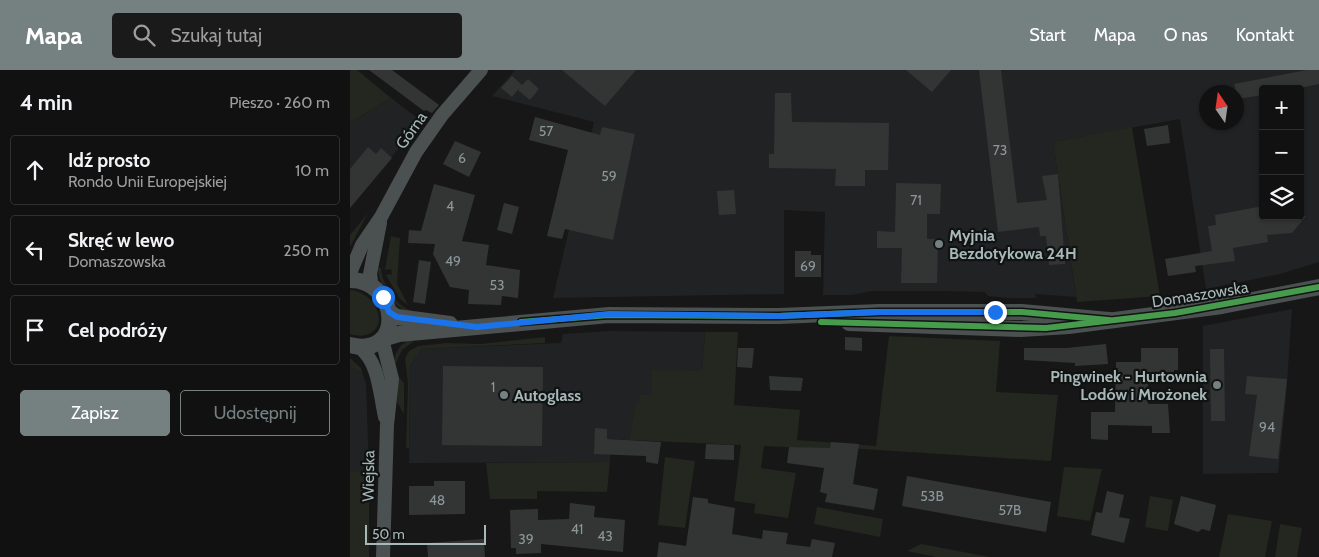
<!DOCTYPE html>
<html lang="pl">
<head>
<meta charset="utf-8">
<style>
	body { margin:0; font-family:Cabin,sans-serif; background:#1a1a1a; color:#f1f3f6 }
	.controls { position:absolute; right:15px; top:15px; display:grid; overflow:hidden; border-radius:5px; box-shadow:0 1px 4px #0004 }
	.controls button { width:45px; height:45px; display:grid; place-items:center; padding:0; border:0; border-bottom:1px solid #303131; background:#111; color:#f1f3f6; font:25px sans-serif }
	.compass { position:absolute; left:849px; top:15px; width:45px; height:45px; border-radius:50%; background:#111; box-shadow:0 1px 4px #0004; rotate:347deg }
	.scale { position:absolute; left:15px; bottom:12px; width:121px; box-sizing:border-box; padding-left:5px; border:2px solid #a8b8b9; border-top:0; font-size:14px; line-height:18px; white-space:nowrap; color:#a8b8b9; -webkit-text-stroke:4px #111313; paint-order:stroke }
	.stop { position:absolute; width:15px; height:15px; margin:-11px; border:4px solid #1a73e8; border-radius:50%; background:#fff }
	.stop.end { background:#1a73e8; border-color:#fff; box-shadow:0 1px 5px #0008 }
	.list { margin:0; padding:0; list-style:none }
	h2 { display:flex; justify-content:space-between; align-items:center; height:65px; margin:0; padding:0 20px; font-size:21px }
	h2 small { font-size:16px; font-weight:400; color:#9c9d9f }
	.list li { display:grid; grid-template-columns:32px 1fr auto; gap:15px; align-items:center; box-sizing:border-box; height:70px; margin:0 10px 10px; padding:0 10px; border:1px solid #303131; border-radius:5px }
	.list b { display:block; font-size:19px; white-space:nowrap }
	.list p { margin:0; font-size:16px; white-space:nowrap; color:#9c9d9f }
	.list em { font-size:16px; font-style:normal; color:#9c9d9f }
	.actions { display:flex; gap:10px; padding:15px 20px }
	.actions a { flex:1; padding:11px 0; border:1px solid #758080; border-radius:5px; text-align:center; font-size:18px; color:#758080 }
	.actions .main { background:#758080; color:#fff }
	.icon { flex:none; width:28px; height:28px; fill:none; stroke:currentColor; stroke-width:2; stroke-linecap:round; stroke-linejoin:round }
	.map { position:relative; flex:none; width:969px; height:487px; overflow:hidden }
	header { display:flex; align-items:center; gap:30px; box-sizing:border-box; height:70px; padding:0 25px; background:#758080; color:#fff }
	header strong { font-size:24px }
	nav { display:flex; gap:28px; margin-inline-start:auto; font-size:18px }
	.search { width:350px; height:45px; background:#1a1a1a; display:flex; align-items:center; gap:12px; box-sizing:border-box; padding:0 18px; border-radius:5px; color:#9c9d9f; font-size:19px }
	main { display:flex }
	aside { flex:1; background:#111 }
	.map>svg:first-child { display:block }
	.built { fill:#212223; fill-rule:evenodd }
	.green { fill:#23271f }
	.building { fill:#333535 }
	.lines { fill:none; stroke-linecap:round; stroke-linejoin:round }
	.minor { stroke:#4b5050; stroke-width:14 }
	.tertiary { stroke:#4b5050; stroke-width:16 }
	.cycleway-casing { stroke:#111313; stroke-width:9 }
	.cycleway { stroke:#469c4c; stroke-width:6 }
	.route { stroke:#1a73e8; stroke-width:6 }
	.poi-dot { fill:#758080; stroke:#111313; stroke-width:2 }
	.labels { text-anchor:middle; stroke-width:4.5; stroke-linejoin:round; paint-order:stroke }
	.number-label { font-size:14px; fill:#8b9798 }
	.street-label { font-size:16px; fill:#a8b8b9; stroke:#111313 }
	.poi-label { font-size:16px; font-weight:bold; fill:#a8b8b9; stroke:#111313; text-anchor:start }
</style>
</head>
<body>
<header>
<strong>Mapa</strong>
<div class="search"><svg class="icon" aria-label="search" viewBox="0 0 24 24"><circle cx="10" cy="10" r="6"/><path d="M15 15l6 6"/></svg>Szukaj tutaj</div>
<nav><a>Start</a><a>Mapa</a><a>O nas</a><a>Kontakt</a></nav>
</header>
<main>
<aside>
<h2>4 min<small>Pieszo · 260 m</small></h2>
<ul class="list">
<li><svg class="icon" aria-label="ahead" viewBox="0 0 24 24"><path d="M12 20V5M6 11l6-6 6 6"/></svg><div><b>Idź prosto</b><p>Rondo Unii Europejskiej</p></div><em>10 m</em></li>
<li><svg class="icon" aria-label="left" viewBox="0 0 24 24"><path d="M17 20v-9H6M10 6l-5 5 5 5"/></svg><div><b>Skręć w lewo</b><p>Domaszowska</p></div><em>250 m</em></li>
<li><svg class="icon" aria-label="arrive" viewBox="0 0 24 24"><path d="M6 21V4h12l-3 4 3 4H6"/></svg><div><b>Cel podróży</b></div></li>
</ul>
<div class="actions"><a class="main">Zapisz</a><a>Udostępnij</a></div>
</aside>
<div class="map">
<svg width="969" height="487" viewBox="0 0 969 487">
	<rect width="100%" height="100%" fill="#171717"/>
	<g class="built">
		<path d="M165,0H969V192L930,204L856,219L830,49L703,72L726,227L685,224L687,228H657L638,226L635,222L589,221H522L502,225H473L475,142L434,140V224L203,228L244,52L142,26ZM913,19H950V146H913ZM856,22H886V52H856Z"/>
		<polygon points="41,28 71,51 0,138 0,53"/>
		<polygon points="942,239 936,327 928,403 853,404 853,256"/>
		<polygon points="258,261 355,262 352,301 302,325 289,334 285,335 279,370 260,369 260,392 59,393 60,296 72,279 211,273 213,264"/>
		<polygon points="0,297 12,303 16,314 19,402 0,402"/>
	</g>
	<g class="green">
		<polygon points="0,0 7,0 41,28 0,53"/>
		<polygon points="782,57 810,226 727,232 703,72"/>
		<polygon points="18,143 0,177 0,165"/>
		<polygon points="41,166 50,168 47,214 58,235 50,229 36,205 42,204 41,199 35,200"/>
		<path d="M28,198H31C32,214 46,236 62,241V244C44,238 28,217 28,198Z"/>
		<path d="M0,220C16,221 30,236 29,252C25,265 13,268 0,264Z"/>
		<polygon points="355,262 388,262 384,335 450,340 447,370 526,376 539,266 650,271 646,322 708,325 701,391 481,377 480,379 414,376 411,398 446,403 438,448 404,443 405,434 384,431 391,375 279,370 285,334 289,334 290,325 302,325 302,300 352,301"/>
		<polygon points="195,267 195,273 72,279 60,296 59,378 56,378 58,314 55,288 59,281 68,276 97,273 131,274"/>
		<path d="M63,269V272L52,280L44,297C44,282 49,273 63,269Z"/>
		<polygon points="0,288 11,298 16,314 12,303 0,297"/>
		<polygon points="48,306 54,313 54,344 47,332"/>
		<polygon points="315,387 345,391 335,458 308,455"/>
		<polygon points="260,392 257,422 187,421 187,429 140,429 136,393"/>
		<polygon points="714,397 752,399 740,451 707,446"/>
		<rect x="0" y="402" width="19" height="85"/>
		<polygon points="800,426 823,430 818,461 795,457"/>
		<polygon points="467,437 533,449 530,467 464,454"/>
		<polygon points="878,444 922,451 915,487 869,487"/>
		<polygon points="930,454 952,458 947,487 925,487"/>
		<polygon points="571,474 640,487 586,487 557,481"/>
	</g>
	<g class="building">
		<polygon points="19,0 42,0 89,35 82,43 76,40 74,41"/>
		<polygon points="212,0 286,0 255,36"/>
		<polygon points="556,0 601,0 582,22"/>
		<polygon points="629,0 651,0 667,133 697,130 692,106 708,104 715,194 699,195 696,166 690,166 689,157 648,162"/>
		<polygon points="957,0 969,0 969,14 944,19 913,19 913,25 888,29 884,14"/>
		<polygon points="162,6 172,15 178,9 189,19 180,30 168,20 170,17 162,27 151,18"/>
		<polygon points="425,23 441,23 442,52 539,53 538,100 515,100 515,116 485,116 486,99 419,98 419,84 424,84"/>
		<polygon points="185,47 250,65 252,57 285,64 263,170 215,159 212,169 197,166 218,80 179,70"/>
		<polygon points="818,55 820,73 797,76 794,59"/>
		<polygon points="105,71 131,82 119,107 93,94"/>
		<polygon points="18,77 26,84 31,78 42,88 0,138 0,99"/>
		<polygon points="546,113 591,114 590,144 577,144 577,169 588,169 587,213 551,213 552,178 527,178 527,161 545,162"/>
		<polygon points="84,114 125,125 112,171 139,175 136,195 170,200 168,228 152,226 151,235 118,234 119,220 100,217 83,184 85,174 58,173 59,160 71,161"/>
		<polygon points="384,120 386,144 369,145 367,121"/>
		<polygon points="154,133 169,137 162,164 147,160"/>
		<polygon points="913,136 913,146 956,146 942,163 917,165 918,172 883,178 885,191 845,196 846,202 818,206 815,189 862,181 858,156 866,155 865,145"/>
		<polygon points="445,181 461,181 461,185 471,185 471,207 445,207"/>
		<polygon points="69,190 81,192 75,234 63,232"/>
		<polygon points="495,267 512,268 512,281 495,280"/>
		<polygon points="756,274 758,294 725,296 725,293 674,290 674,278 717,278"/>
		<polygon points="388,278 404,278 402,298 387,297"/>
		<polygon points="791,278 828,278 828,300 824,300 824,302 798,302 798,334 818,334 820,363 802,363 802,356 758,355 758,370 741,369 741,342 765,342 766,292 791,292"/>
		<polygon points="860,279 874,279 875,351 861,351"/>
		<polygon points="93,296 193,297 192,376 92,375"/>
		<polygon points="419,306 453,308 451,321 420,320"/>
		<polygon points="897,306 937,309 928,389 899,386 907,325 895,324"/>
		<polygon points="245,358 257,359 257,369 311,372 308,394 296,392 296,386 244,384"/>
		<polygon points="481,372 509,374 503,414 528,419 524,440 475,432 477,424 470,422 474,398 437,393 439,377 480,378"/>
		<polygon points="356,374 384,375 384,390 355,389"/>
		<polygon points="557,406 701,432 696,462 552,436"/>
		<polygon points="84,411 115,411 115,444 59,445 59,416 84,416"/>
		<polygon points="757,421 774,425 769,447 780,449 774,473 741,465 746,442 752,443"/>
		<polygon points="831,426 866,435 860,461 852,459 848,462 824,454"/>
		<polygon points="343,427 358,429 358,433 385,438 382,464 412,469 413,460 438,463 436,474 460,477 462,469 485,473 482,487 307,487 309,472 336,476"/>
		<polygon points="220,433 245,436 244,447 275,450 273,482 191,474 191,483 166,484 166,478 161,478 160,440 188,439 188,450 219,449"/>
		<polygon points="134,469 135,487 78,487 77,473"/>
	</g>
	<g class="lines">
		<g class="minor">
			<polyline points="0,203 12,175 31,147 66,82 92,45 131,0"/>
			<polyline points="22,217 20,204 30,153"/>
			<polyline points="32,269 42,309 37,355 33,487"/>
			<path d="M9,277C29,291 30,325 35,347"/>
		</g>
		<g class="tertiary">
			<path d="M0,210C50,210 55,289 0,275"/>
			<polyline points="39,242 47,247 100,254"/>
			<polyline points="499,253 671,259 719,256 872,236 969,217"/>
			<polyline points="32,269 49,264 259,245 429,246 529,242 672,242 759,250"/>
		</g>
		<g class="cycleway-casing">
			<g id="cycleway">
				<polyline points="171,252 259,245 429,246 529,242 672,242 759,250"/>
				<polyline points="471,252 696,258 825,243 969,217"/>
			</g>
		</g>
		<use href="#cycleway" class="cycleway"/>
	</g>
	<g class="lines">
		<polyline class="route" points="33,227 39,242 47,247 127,257 259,244 429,246 529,242 645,242"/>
	</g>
	<g class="poi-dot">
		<circle cx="589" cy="174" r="5"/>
		<circle cx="867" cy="315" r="5"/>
		<circle cx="154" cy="325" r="5"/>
	</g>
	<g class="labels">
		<g class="number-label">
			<text x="196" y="66">57</text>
			<text x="650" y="85">73</text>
			<text x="112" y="93">6</text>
			<text x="259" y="111">59</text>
			<text x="566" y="135">71</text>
			<text x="100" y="141">4</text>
			<text x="103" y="196">49</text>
			<text x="458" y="201">69</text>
			<text x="147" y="220">53</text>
			<text x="143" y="322">1</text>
			<text x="917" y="362">94</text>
			<text x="582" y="431">53B</text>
			<text x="87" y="435">48</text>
			<text x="660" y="445">57B</text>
			<text x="227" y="464">41</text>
			<text x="255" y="471">43</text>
			<text x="176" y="474">39</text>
		</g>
		<g class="street-label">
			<text transform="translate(61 60) rotate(-55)" y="6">Górna</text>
			<text transform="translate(850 224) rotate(-9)" y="6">Domaszowska</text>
			<text transform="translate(18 406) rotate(-89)" y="6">Wiejska</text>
		</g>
		<g class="poi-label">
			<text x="599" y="171">Myjnia<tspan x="599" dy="18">Bezdotykowa 24H</tspan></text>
			<text x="857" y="312" text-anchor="end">Pingwinek - Hurtownia<tspan x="857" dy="18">Lodów i Mrożonek</tspan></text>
			<text x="164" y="331">Autoglass</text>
		</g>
	</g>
</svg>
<div class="controls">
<button>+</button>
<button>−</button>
<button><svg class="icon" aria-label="layers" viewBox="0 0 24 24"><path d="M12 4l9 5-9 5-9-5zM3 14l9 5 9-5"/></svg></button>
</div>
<svg class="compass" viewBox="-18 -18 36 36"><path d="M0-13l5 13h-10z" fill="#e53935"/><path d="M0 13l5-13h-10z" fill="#9c9d9f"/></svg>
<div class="scale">50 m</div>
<div class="stop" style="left:33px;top:227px"></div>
<div class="stop end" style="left:645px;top:242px"></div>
</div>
</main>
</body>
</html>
